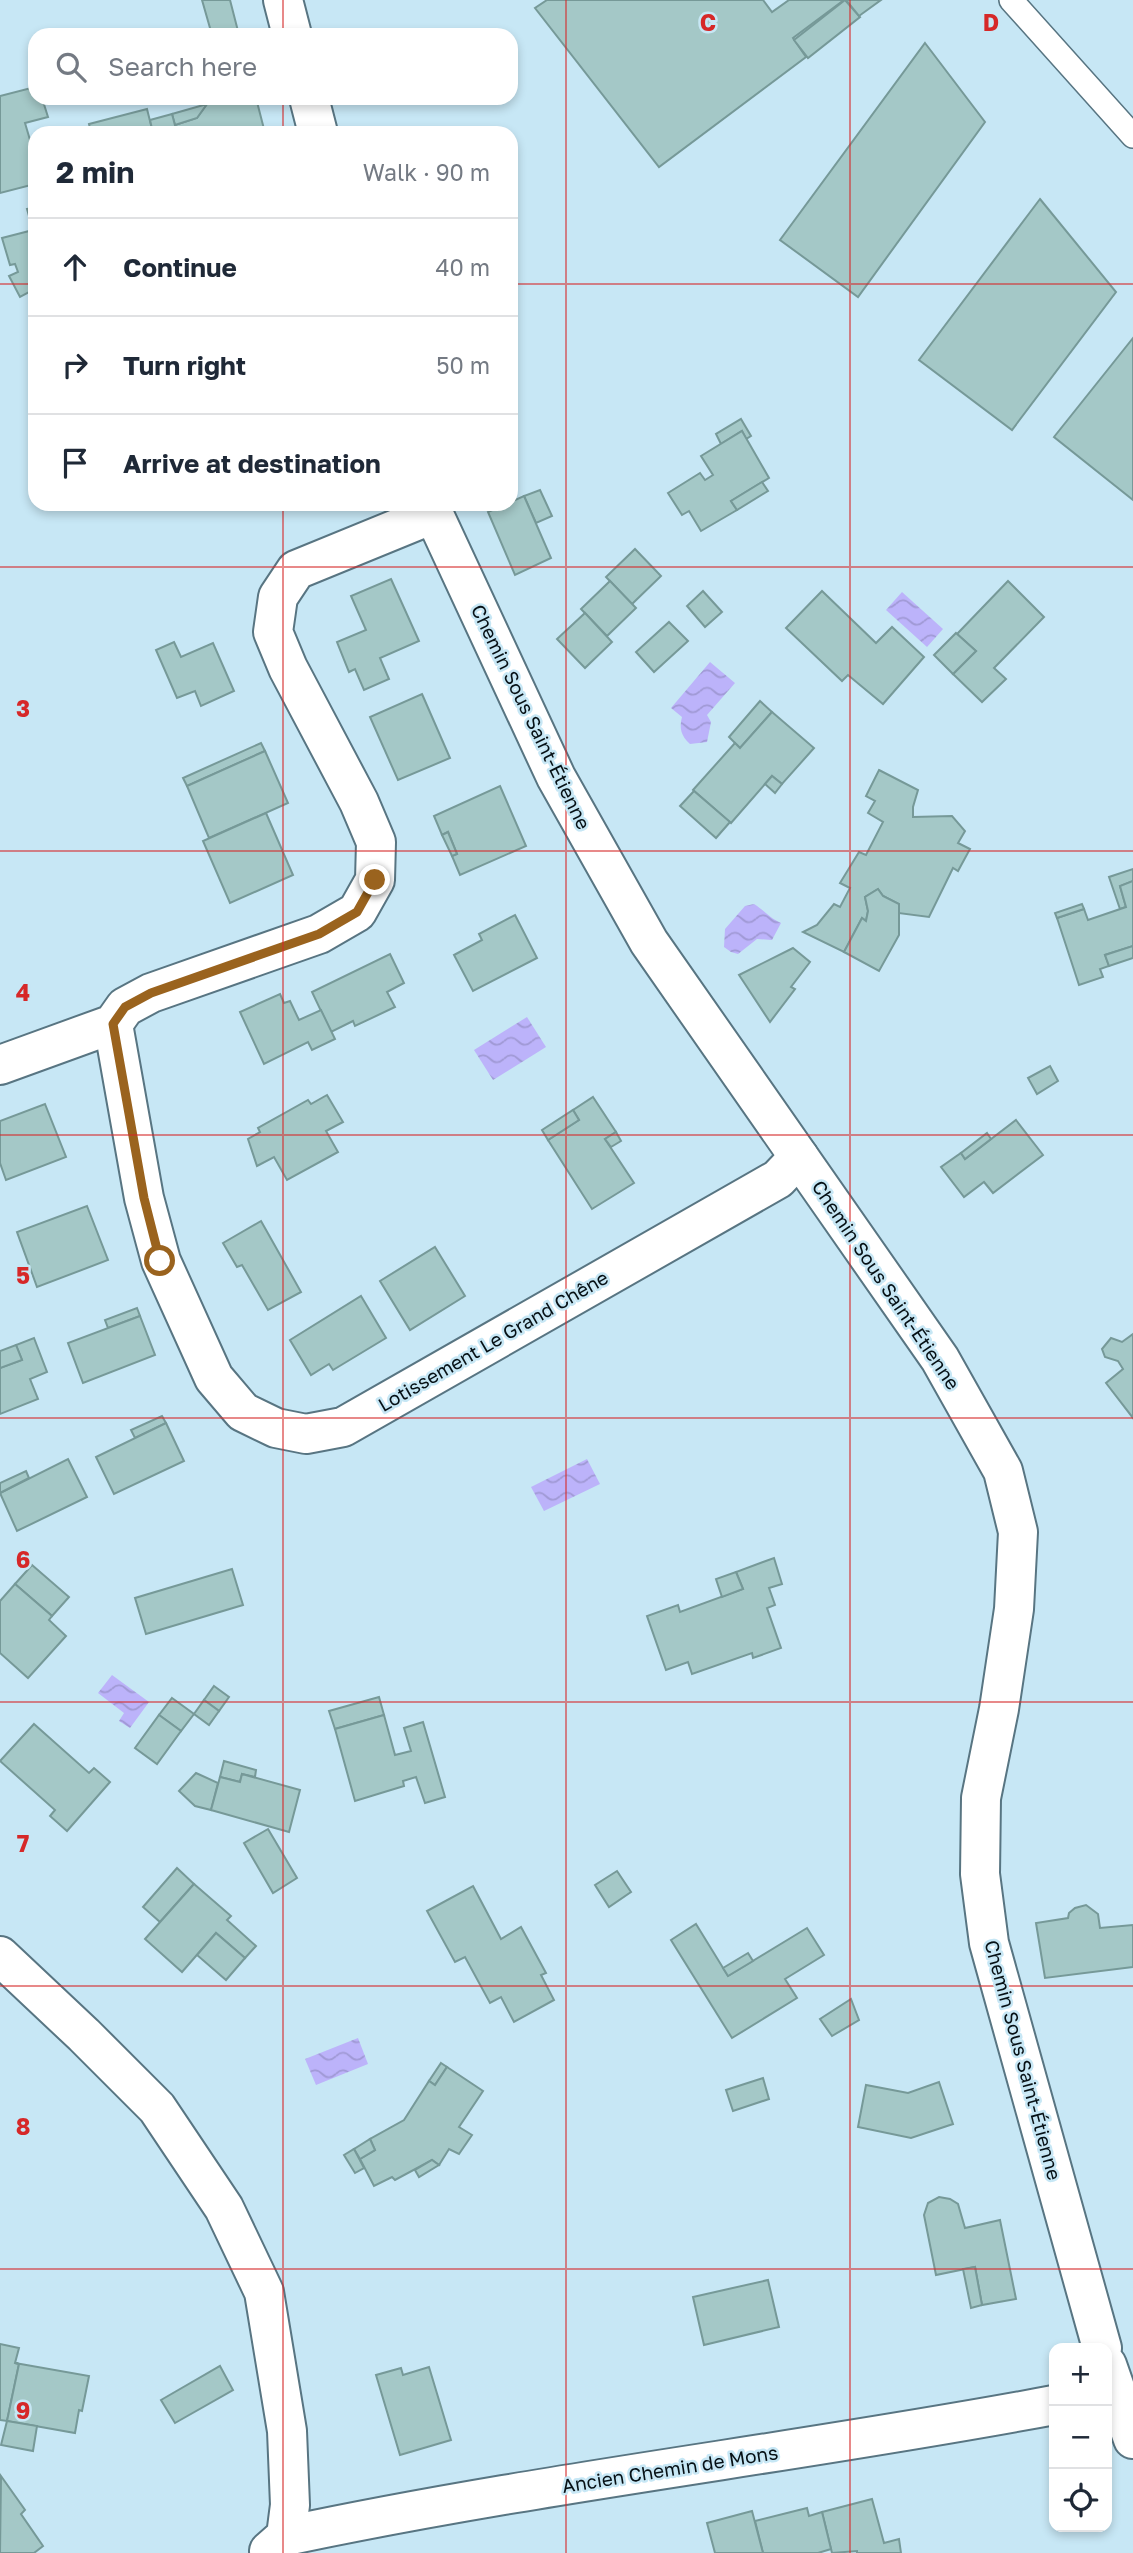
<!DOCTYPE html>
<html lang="en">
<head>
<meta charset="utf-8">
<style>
	body { margin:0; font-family:"Golos Text",sans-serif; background:#f2f2f3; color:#1f2937 }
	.controls { position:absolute; right:21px; bottom:21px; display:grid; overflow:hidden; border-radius:14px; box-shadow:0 4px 10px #0003 }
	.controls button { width:63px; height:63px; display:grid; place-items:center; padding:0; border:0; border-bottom:2px solid #e0e1e3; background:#fff; color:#1f2937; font:35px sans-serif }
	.stop { position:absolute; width:21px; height:21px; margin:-16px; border:5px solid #9a631e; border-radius:50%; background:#fff }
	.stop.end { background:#9a631e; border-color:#fff; box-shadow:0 2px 7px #0008 }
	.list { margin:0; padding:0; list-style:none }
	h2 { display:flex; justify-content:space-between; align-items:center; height:91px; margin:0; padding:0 28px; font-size:30px }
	h2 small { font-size:23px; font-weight:400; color:#747a83 }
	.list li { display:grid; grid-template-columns:46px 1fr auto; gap:21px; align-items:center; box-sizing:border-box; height:98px; padding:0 28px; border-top:2px solid #e0e1e3 }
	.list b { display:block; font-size:26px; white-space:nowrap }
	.list em { font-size:23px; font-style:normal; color:#747a83 }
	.icon { flex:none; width:38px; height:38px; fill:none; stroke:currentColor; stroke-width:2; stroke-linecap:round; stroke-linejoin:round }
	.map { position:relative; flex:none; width:1133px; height:2553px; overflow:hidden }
	.search { position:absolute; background:#fff; box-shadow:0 4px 10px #0003; left:28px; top:28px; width:490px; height:77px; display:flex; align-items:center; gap:18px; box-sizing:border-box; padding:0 24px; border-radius:21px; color:#747a83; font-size:26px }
	.panel { position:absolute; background:#fff; box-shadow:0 4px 10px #0003; left:28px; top:126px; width:490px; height:385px; border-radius:21px }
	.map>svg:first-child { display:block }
	.water { fill:url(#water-waves) }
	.building { fill:#a4c8c7; stroke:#769998; stroke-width:2 }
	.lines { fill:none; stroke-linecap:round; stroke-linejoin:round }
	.service-casing { stroke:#587582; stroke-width:26 }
	.minor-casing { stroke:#587582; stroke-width:42 }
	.service { stroke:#fff; stroke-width:23 }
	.minor { stroke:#fff; stroke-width:38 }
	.route { stroke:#9a631e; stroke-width:9 }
	.grid { fill:none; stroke:#d62828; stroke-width:2; stroke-opacity:0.55 }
	.labels { text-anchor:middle; stroke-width:5; stroke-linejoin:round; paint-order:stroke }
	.street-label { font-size:19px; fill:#061015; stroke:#c7e7f5 }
	.grid-label { font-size:23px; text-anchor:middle; font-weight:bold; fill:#d62828; stroke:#c7e7f5; stroke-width:5; stroke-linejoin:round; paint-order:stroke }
</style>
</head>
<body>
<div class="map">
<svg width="1133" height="2553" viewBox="0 0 1133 2553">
	<defs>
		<pattern id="water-waves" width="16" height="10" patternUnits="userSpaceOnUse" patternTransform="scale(1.75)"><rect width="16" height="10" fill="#bcb3fa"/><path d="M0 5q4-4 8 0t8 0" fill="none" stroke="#a099d5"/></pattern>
	</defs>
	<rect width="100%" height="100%" fill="#c7e7f5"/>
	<g class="water">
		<polygon points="902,592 943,629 927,647 886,610"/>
		<path d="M710,662L735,683L707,715L711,722L707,742L690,744C681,736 679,728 682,717L671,708Z"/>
		<path d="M754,904C764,910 769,918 781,923L772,940L757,939L738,954L731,952L724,947L725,929L745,906Z"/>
		<polygon points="527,1017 546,1047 493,1080 474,1050"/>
		<polygon points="587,1459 600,1484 544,1511 531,1487"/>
		<polygon points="112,1675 149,1702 130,1728 119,1721 124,1713 98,1693"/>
		<polygon points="358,2038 368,2064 316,2085 305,2059"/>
	</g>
	<g class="building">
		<polygon points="202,0 230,0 239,35 212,35"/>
		<polygon points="547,0 763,0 772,12 789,0 844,0 793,38 806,57 659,167 535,8"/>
		<polygon points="845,0 860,17 808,58 794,40"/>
		<polygon points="846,0 881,0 859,16"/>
		<polygon points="925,43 985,122 858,297 780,240"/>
		<polygon points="35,87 35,98 42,98 48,117 25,123 35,157 35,184 0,193 0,96"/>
		<polygon points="229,98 256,98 265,133 177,133 175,125 197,118 207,104"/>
		<polygon points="207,104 197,118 175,125 172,114"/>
		<polygon points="147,109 153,133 91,133 89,124"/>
		<polygon points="172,114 177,133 153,133 150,120"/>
		<polygon points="1040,199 1116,292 1012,430 919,360"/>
		<polygon points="35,207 35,289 20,297 9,276 18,272 15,264 10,265 2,238 33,230 27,209"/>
		<polygon points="1133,338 1133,500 1054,437"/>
		<polygon points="741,419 751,436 746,439 742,431 721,444 716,434"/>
		<polygon points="742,431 769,478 731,501 737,510 701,531 689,511 682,515 668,493 700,473 705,480 713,475 701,456"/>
		<polygon points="762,482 768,491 737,510 731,501"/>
		<polygon points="540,490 552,516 536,523 524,496"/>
		<polygon points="524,496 551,558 515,575 488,512"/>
		<polygon points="635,549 661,576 632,604 606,577"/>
		<polygon points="391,579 419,641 380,658 389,679 364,690 355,669 349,672 337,642 366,630 351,596"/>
		<polygon points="610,581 636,608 607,636 581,609"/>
		<polygon points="1008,581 1044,617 994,668 1006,679 982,702 953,674 976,651 957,634"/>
		<polygon points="703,591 722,612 705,627 687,606"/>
		<polygon points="822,591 876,643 892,627 924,657 883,704 848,675 842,681 786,628"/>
		<polygon points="585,613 612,642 585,668 557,639"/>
		<polygon points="669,622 688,641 654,672 636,652"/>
		<polygon points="956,633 976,651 953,674 934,655"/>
		<polygon points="174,642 181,657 213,643 234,691 201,706 195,691 177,698 156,650"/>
		<polygon points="422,694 450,758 398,780 370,717"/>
		<polygon points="760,701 772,712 740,748 729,737"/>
		<polygon points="772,712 814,748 782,784 772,776 731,823 693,790 735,743 740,748"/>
		<polygon points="261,743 265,751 187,786 183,778"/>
		<polygon points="265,751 288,803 209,838 187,786"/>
		<polygon points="879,770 918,790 913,807 913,817 952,816 965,831 958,843 970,849 958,871 953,868 929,917 898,913 899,904 883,896 878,889 865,897 868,911 866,921 862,918 844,952 803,932 817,925 834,904 840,907 850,888 840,883 859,852 866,855 883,822 868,813 875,801 866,796"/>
		<polygon points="772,776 782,784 775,793 765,784"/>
		<polygon points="500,786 526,846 460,875 452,856 457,854 448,832 442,835 434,816"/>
		<polygon points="694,791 730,822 716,838 680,806"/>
		<polygon points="266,813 293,875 230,903 203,841"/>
		<polygon points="448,832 457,854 452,856 442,835"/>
		<polygon points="1133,869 1133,881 1120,886 1126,907 1120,909 1109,877"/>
		<polygon points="1133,881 1133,946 1105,955 1109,966 1100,969 1103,977 1079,985 1057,918 1084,909 1088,920 1126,907 1120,886"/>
		<polygon points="878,889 883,896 899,904 899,935 879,971 844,952 862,918 866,921 868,911 865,897"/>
		<polygon points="1082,904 1084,909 1057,918 1055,913"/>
		<polygon points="515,915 537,958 473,991 454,955 482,940 479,934"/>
		<polygon points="1133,946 1133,958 1109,966 1105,955"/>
		<polygon points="793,948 810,962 791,987 795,989 770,1022 739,975"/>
		<polygon points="390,954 404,983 387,992 395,1007 355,1026 353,1021 331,1032 312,992"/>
		<polygon points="280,994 284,1003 290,1001 299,1020 321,1010 335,1039 312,1050 308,1042 264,1064 240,1012"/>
		<polygon points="1050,1066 1058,1081 1037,1094 1028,1078"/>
		<polygon points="327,1095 343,1122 326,1131 338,1152 287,1180 274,1157 257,1166 248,1139 260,1132 258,1128 308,1100 311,1104"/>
		<polygon points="593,1097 616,1132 605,1139 634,1183 592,1209 548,1140 579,1120 573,1110"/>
		<polygon points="45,1104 66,1157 6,1180 0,1163 0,1121"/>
		<polygon points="573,1110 579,1120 548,1140 542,1130"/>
		<polygon points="1016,1120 1043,1155 993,1193 984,1182 964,1197 941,1167 961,1153 965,1159"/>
		<polygon points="616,1132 621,1141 611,1147 605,1139"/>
		<polygon points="987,1133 991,1139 965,1159 961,1153"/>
		<polygon points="87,1206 108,1260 37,1287 17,1232"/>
		<polygon points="261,1221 301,1292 268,1310 242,1265 237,1267 223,1243"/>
		<polygon points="435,1247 465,1296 410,1330 380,1281"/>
		<polygon points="361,1296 386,1338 333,1370 329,1364 311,1375 290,1340"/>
		<polygon points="137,1308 140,1316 108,1328 105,1320"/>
		<polygon points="140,1316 155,1355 83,1383 68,1343"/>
		<polygon points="1133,1334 1133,1418 1106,1383 1123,1369 1118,1361 1105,1357 1102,1349 1111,1338 1122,1342"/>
		<polygon points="34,1338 47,1372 30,1379 38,1399 0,1414 0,1368 22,1360 16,1345"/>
		<polygon points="16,1345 22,1360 0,1368 0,1351"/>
		<polygon points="162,1416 166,1423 135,1438 131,1430"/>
		<polygon points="166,1423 184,1461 114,1494 96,1457"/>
		<polygon points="68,1459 87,1497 17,1531 0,1493"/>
		<polygon points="26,1471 29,1478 0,1493 0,1483"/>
		<polygon points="774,1558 782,1584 769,1588 775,1605 767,1608 781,1648 753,1658 752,1653 692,1674 688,1662 666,1670 647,1616 678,1605 680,1612 743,1589 736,1572"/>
		<polygon points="32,1565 69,1597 52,1616 15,1584"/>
		<polygon points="232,1569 243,1605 146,1634 135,1598"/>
		<polygon points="736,1572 743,1589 722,1597 716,1579"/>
		<polygon points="15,1584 52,1616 49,1620 66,1636 28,1678 0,1653 0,1601"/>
		<polygon points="214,1686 229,1697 219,1711 204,1700"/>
		<polygon points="379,1697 384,1715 335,1729 329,1711"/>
		<polygon points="172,1698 194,1714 181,1731 159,1715"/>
		<polygon points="204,1700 219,1711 209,1725 194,1714"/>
		<polygon points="159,1715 181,1731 157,1764 135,1748"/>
		<polygon points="384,1715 395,1755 411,1751 404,1728 423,1722 445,1797 425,1803 416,1777 403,1781 404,1786 355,1801 335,1729"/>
		<polygon points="34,1724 89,1773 94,1768 110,1782 67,1831 50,1816 55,1810 0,1761"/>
		<polygon points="224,1761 256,1770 255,1777 242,1774 240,1782 220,1777"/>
		<polygon points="196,1773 218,1783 211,1810 195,1806 179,1791"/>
		<polygon points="242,1774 300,1790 289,1832 211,1810 220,1777 240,1782"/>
		<polygon points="268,1829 297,1878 273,1893 244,1843"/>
		<polygon points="177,1868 194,1884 160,1922 143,1907"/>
		<polygon points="617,1871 631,1892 609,1907 595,1885"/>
		<polygon points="194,1884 231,1916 227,1920 256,1946 245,1958 216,1933 182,1972 145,1939"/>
		<polygon points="473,1886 501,1939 521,1927 546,1973 541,1975 554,2000 514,2022 501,1997 490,2003 465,1957 455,1962 427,1911"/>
		<polygon points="1086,1905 1098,1914 1100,1928 1133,1925 1133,1967 1045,1978 1036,1923 1068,1918 1069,1913 1075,1908"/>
		<polygon points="696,1924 728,1976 807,1928 824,1955 785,1979 797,1998 732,2038 671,1940"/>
		<polygon points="216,1933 245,1958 226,1980 197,1955"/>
		<polygon points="748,1953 753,1961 728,1976 723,1968"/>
		<polygon points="851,1999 859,2020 832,2036 820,2019"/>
		<polygon points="441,2063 447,2067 435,2085 429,2081"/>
		<polygon points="447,2067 483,2091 459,2127 472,2135 459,2154 449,2149 439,2165 432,2160 395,2180 392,2177 374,2186 360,2159 375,2150 370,2139 404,2120 429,2081 435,2085"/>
		<polygon points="763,2078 769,2099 733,2111 726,2090"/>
		<polygon points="939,2082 953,2124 911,2138 858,2127 866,2085 908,2093"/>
		<polygon points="370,2139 375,2150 360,2159 354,2149"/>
		<polygon points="354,2149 364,2168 355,2173 344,2155"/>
		<polygon points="432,2160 439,2165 419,2177 415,2170"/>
		<polygon points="939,2197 950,2199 958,2204 965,2228 1000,2220 1016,2299 982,2305 975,2267 936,2275 924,2215 928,2203"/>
		<polygon points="975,2267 982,2305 971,2308 963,2269"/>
		<polygon points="768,2280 779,2327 704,2345 693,2297"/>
		<polygon points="0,2344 19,2348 15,2363 19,2364 7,2421 0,2420"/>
		<polygon points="15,2363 89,2376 82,2411 79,2410 75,2433 7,2421 19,2364"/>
		<polygon points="220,2366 233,2390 175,2423 161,2400"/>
		<polygon points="429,2367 451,2440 400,2455 376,2375 401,2368 403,2375"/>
		<polygon points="7,2421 37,2426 33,2451 1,2445"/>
		<polygon points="1,2476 25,2510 21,2514 43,2546 34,2553 0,2553"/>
		<polygon points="872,2499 884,2543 899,2539 901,2553 857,2553 857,2551 832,2553 822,2512"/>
		<polygon points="807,2508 809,2516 822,2512 831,2549 818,2553 763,2553 755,2521"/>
		<polygon points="752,2511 763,2553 715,2553 707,2523"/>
	</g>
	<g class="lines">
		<g class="service-casing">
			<polyline id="service" points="1011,0 1133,136"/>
		</g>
		<g class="minor-casing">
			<g id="minor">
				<polyline points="283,0 292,35"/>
				<polyline points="309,98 318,133"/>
				<polyline points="429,504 556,777 649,942 940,1359 1003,1471 1018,1532 1014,1609 999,1709 981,1798 980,1874 989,1943 1102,2348"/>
				<polyline points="113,1024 144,1198 161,1261 214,1378 243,1412 276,1428 306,1434 343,1427 778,1179 799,1157"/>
				<polyline points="0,1065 113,1024 125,1007 151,993 319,934 357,912 375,880 376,842 359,802 288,668 273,632 278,597 296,570 433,514"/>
				<polyline points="0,1956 84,2035 157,2108 224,2208 264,2292 287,2431 290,2505 286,2536 269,2551"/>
				<polyline points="1107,2365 1133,2439"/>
				<path d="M286,2536C540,2482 799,2453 1054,2405"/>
			</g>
		</g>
		<use href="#service" class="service"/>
		<use href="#minor" class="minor"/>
	</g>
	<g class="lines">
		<polyline class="route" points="160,1261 144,1198 113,1024 125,1007 151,993 319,934 357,912 375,880"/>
	</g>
	<path class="grid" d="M283,0V35M566,0V2553M850,0V2553M283,98V133M0,284H35M511,284H1133M283,504V2553M0,567H1133M0,851H1133M0,1135H1133M0,1418H1133M0,1702H1133M0,1986H1133M0,2269H1133"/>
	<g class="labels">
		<g class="street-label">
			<text transform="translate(531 717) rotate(64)" y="7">Chemin Sous Saint-Étienne</text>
			<text transform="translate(886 1285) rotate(56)" y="7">Chemin Sous Saint-Étienne</text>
			<text transform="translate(493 1341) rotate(-30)" y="7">Lotissement Le Grand Chêne</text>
			<text transform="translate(1023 2060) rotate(75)" y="7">Chemin Sous Saint-Étienne</text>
			<text transform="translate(670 2469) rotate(-9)" y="7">Ancien Chemin de Mons</text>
		</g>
	</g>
	<g class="grid-label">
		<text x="708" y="31">C</text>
		<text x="991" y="31">D</text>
		<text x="23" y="717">3</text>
		<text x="23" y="1001">4</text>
		<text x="23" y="1284">5</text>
		<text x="23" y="1568">6</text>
		<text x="23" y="1852">7</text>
		<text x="23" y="2135">8</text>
		<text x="23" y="2419">9</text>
	</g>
</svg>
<div class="controls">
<button>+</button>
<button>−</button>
<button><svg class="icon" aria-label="locate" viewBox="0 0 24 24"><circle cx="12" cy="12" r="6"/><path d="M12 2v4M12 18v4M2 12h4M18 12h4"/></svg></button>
</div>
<div class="stop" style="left:160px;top:1261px"></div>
<div class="stop end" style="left:375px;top:880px"></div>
<div class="search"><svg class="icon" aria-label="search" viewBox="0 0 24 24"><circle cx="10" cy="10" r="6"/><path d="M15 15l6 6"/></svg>Search here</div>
<section class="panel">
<h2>2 min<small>Walk · 90 m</small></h2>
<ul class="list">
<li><svg class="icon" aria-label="ahead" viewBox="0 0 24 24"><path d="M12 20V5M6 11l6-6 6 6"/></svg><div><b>Continue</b></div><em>40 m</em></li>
<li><svg class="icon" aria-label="right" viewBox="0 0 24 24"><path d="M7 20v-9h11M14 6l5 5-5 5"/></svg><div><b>Turn right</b></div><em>50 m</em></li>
<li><svg class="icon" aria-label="arrive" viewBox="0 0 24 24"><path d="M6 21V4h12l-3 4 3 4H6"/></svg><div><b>Arrive at destination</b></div></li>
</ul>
</section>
</div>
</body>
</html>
